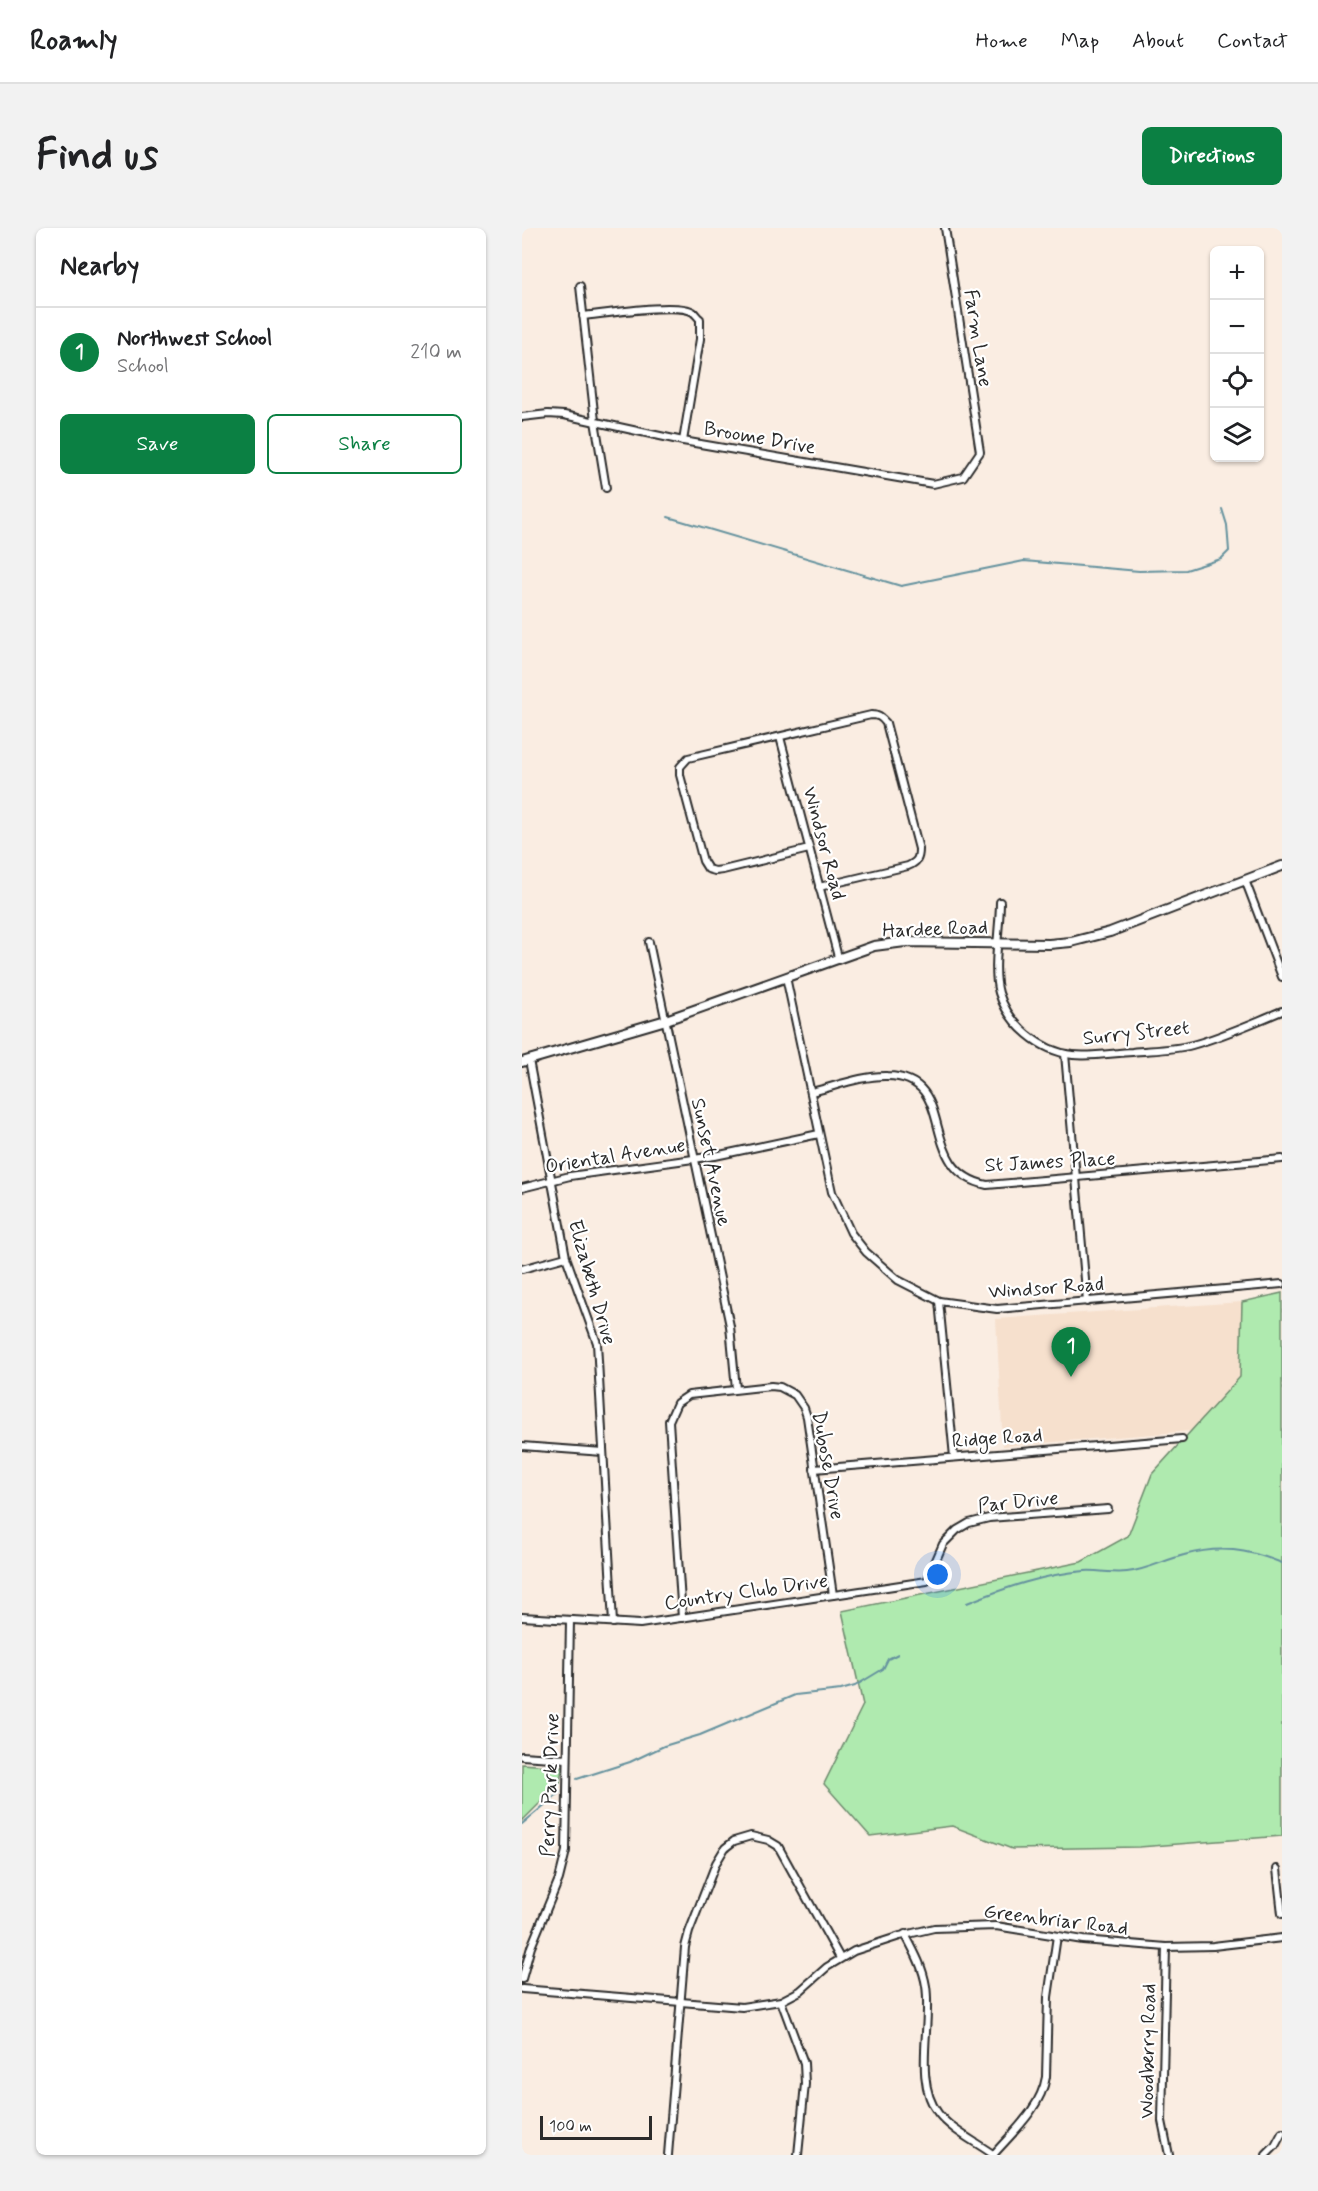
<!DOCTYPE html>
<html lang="en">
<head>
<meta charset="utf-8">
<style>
	body { margin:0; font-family:Mynerve,sans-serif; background:#f2f2f2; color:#202124 }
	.controls { position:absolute; right:18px; top:18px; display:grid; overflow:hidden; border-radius:9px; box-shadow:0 2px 4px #0004 }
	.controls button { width:54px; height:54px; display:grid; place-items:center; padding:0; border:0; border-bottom:2px solid #e0e0e0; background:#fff; color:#202124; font:30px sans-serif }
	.scale { position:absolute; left:18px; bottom:15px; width:112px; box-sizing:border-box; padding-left:6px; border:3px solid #2b2b2b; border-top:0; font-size:16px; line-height:21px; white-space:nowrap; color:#2b2b2b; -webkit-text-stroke:4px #fff; paint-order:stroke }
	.you { position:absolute; left:416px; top:1347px; width:21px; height:21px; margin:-15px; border:4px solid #fff; border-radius:50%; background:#1a73e8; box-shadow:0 0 0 9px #1a73e833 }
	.badge { display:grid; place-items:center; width:39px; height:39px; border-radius:50%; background:#0b8043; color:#fff; font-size:20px; font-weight:700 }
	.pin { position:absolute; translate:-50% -50px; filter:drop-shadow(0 2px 3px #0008) }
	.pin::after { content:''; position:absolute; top:32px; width:21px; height:18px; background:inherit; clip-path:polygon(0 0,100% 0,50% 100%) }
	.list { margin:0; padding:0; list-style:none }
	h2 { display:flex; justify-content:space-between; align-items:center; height:78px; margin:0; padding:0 24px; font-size:26px }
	h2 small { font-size:20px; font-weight:400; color:#757577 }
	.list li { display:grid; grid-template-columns:39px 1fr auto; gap:18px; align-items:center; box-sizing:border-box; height:90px; padding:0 24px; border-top:2px solid #e0e0e0 }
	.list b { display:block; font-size:22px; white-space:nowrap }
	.list p { margin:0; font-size:20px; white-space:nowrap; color:#757577 }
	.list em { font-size:20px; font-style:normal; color:#757577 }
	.actions { display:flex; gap:12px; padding:18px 24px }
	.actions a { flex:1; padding:14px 0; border:2px solid #0b8043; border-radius:9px; text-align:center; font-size:21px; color:#0b8043 }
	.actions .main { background:#0b8043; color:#fff }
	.icon { flex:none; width:33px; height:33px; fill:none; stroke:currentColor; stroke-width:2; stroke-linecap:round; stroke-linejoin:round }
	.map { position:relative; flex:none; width:760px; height:1927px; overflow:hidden; border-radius:9px }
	header { display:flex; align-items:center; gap:36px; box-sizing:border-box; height:84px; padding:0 30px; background:#fff; border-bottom:2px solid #e0e0e0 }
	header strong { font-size:28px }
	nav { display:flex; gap:33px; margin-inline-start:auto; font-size:21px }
	.intro { display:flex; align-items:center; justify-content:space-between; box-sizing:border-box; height:144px; padding:0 36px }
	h1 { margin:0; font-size:42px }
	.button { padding:15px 27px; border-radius:9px; background:#0b8043; color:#fff; font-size:21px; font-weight:700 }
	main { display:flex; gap:36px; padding:0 36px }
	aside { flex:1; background:#fff; border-radius:9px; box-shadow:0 2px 4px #0004 }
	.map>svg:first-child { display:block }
	.built { fill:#f6e0cd }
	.green { fill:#afeaaf; stroke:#6d8a6d; stroke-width:1.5 }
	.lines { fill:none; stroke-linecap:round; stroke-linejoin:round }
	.stream { stroke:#65929e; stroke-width:2 }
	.minor-casing { stroke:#2b2b2b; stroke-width:10 }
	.tertiary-casing { stroke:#2b2b2b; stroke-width:12 }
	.minor { stroke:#fff; stroke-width:6 }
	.tertiary { stroke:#fff; stroke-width:8 }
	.labels { text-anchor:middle; stroke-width:4.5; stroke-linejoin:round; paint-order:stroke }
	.street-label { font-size:20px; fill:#2b2b2b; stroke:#fff }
</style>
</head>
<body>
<header>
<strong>Roamly</strong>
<nav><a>Home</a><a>Map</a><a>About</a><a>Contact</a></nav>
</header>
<div class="intro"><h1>Find us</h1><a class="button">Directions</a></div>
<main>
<aside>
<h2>Nearby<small></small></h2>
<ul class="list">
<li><span class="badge">1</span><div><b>Northwest School</b><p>School</p></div><em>210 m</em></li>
</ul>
<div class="actions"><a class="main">Save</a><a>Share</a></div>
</aside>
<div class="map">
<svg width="760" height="1927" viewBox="0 0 760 1927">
	<rect width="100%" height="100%" fill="#faede2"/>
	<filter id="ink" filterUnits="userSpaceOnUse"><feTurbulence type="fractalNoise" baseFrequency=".0167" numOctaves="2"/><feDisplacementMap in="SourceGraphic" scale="12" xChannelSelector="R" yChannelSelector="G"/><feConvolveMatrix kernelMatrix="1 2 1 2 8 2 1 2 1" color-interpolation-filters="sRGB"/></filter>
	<g filter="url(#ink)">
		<polygon class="built" points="720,1074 718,1149 669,1203 481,1218 474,1091"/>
		<g class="green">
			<polygon points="760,1065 760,1608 617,1619 490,1621 430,1598 348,1608 302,1556 341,1477 320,1383 559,1334 606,1308 630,1246 718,1149 720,1074"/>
			<polygon points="0,1536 40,1539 38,1555 0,1593"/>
		</g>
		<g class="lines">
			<g class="stream">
				<polyline points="146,289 379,358 502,333 617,343 664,342 699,331 707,323 705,297 700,281"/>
				<path d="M445,1375C483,1360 522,1346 563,1343C577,1342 591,1346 605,1344C625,1342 642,1332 662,1327C698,1317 725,1321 760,1335"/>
				<polyline points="55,1551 108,1534 142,1518 178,1507 273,1467 319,1462 333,1458 361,1441 366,1431 376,1426"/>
				<polyline points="0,1596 38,1564"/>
			</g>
			<g class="minor-casing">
				<g id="minor">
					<polyline points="58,58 73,193 84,260"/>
					<path d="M61,88C82,86 156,74 171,84C174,86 175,89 178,91V111L161,213"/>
					<polyline points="0,189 26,186 42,187 161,213 411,256 441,249 458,224 423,0"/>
					<polyline points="258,509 316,729"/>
					<path d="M287,621L201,642L193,643L186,641L181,633L158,547V539L166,530L349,487C356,487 359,489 364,495L397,621C397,631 395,634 386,638L297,659"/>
					<polyline points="723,652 760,749"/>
					<path d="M478,674C478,700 470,742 477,765C487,797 518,823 551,827C570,829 591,825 610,824C630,822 651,822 670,817C700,809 730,795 760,783"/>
					<polyline points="127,714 208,1098 214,1161"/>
					<polyline points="264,749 310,964 329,1005 344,1024 376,1052 417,1073 475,1081 760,1056"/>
					<polyline points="543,826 565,1074"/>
					<polyline points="7,832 44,1029 75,1115 91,1395"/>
					<path d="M289,864C311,859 342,847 365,848C439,849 392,942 465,957L760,931"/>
					<polyline points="0,960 48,948 193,928 297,906"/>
					<polyline points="0,1041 44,1029"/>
					<polyline points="417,1073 432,1229"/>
					<polyline points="0,1218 81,1224"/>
					<polyline points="292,1241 660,1211"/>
					<polyline points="0,1389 118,1396 405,1353 421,1316 435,1302 447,1295 467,1290 586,1281"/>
					<polyline points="160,1390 147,1193 155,1175 167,1167 249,1158 258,1159 273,1167 282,1180 285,1189 311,1367"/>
					<polyline points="0,1528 45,1531"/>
					<polyline points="755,1641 760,1686"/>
					<path d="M383,1706C392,1723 401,1739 404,1758C410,1796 391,1853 416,1885C429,1902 454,1914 472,1927"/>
					<polyline points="644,1719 640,1893 647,1927"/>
					<polyline points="0,1751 9,1719 37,1651 44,1623 48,1392"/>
					<polyline points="0,1761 220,1779 259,1773 278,1763 305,1739 332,1723 378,1708 412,1700 474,1698 561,1712 644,1719 691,1718 760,1710"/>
					<polyline points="259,1773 282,1835 283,1856 276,1927"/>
					<polyline points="146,1927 163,1719 167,1704 194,1635 203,1620 212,1613 229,1608 246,1612 256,1618 318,1730"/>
					<path d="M471,1927C491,1904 519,1880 524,1849L526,1769L535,1708"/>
					<polyline points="744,1927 753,1918 760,1905"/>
				</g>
			</g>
			<g class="tertiary-casing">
				<polyline id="tertiary" points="0,834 144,792 352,718 383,714 527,716 549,714 588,704 760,638"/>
			</g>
			<use href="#minor" class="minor"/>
			<use href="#tertiary" class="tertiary"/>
		</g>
	</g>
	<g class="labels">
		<g class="street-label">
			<text transform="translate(457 110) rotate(81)" y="7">Farm Lane</text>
			<text transform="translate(238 209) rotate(10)" y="7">Broome Drive</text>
			<text transform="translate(303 615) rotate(75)" y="7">Windsor Road</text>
			<text transform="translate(413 700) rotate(-2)" y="7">Hardee Road</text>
			<text transform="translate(614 804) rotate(-6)" y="7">Surry Street</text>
			<text transform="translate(93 927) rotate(-9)" y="7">Oriental Avenue</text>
			<text transform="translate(528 933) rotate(-3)" y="7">St James Place</text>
			<text transform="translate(190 934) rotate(78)" y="7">Sunset Avenue</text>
			<text transform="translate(71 1054) rotate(74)" y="7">Elizabeth Drive</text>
			<text transform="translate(524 1059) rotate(-4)" y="7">Windsor Road</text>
			<text transform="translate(475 1209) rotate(-4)" y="7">Ridge Road</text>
			<text transform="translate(307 1237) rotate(80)" y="7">Dubose Drive</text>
			<text transform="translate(496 1273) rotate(-6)" y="7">Par Drive</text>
			<text transform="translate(224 1363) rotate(-8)" y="7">Country Club Drive</text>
			<text transform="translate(27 1557) rotate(-88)" y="7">Perry Park Drive</text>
			<text transform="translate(534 1691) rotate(7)" y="7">Greenbriar Road</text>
			<text transform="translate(625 1823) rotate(-89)" y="7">Woodberry Road</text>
		</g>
	</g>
</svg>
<div class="controls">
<button>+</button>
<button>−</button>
<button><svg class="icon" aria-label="locate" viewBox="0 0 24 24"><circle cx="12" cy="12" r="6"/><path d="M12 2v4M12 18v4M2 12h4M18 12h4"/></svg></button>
<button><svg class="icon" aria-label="layers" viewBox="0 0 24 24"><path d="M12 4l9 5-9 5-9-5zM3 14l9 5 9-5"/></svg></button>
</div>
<div class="scale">100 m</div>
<div class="you"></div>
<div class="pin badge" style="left:549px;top:1149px">1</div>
</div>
</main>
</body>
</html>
